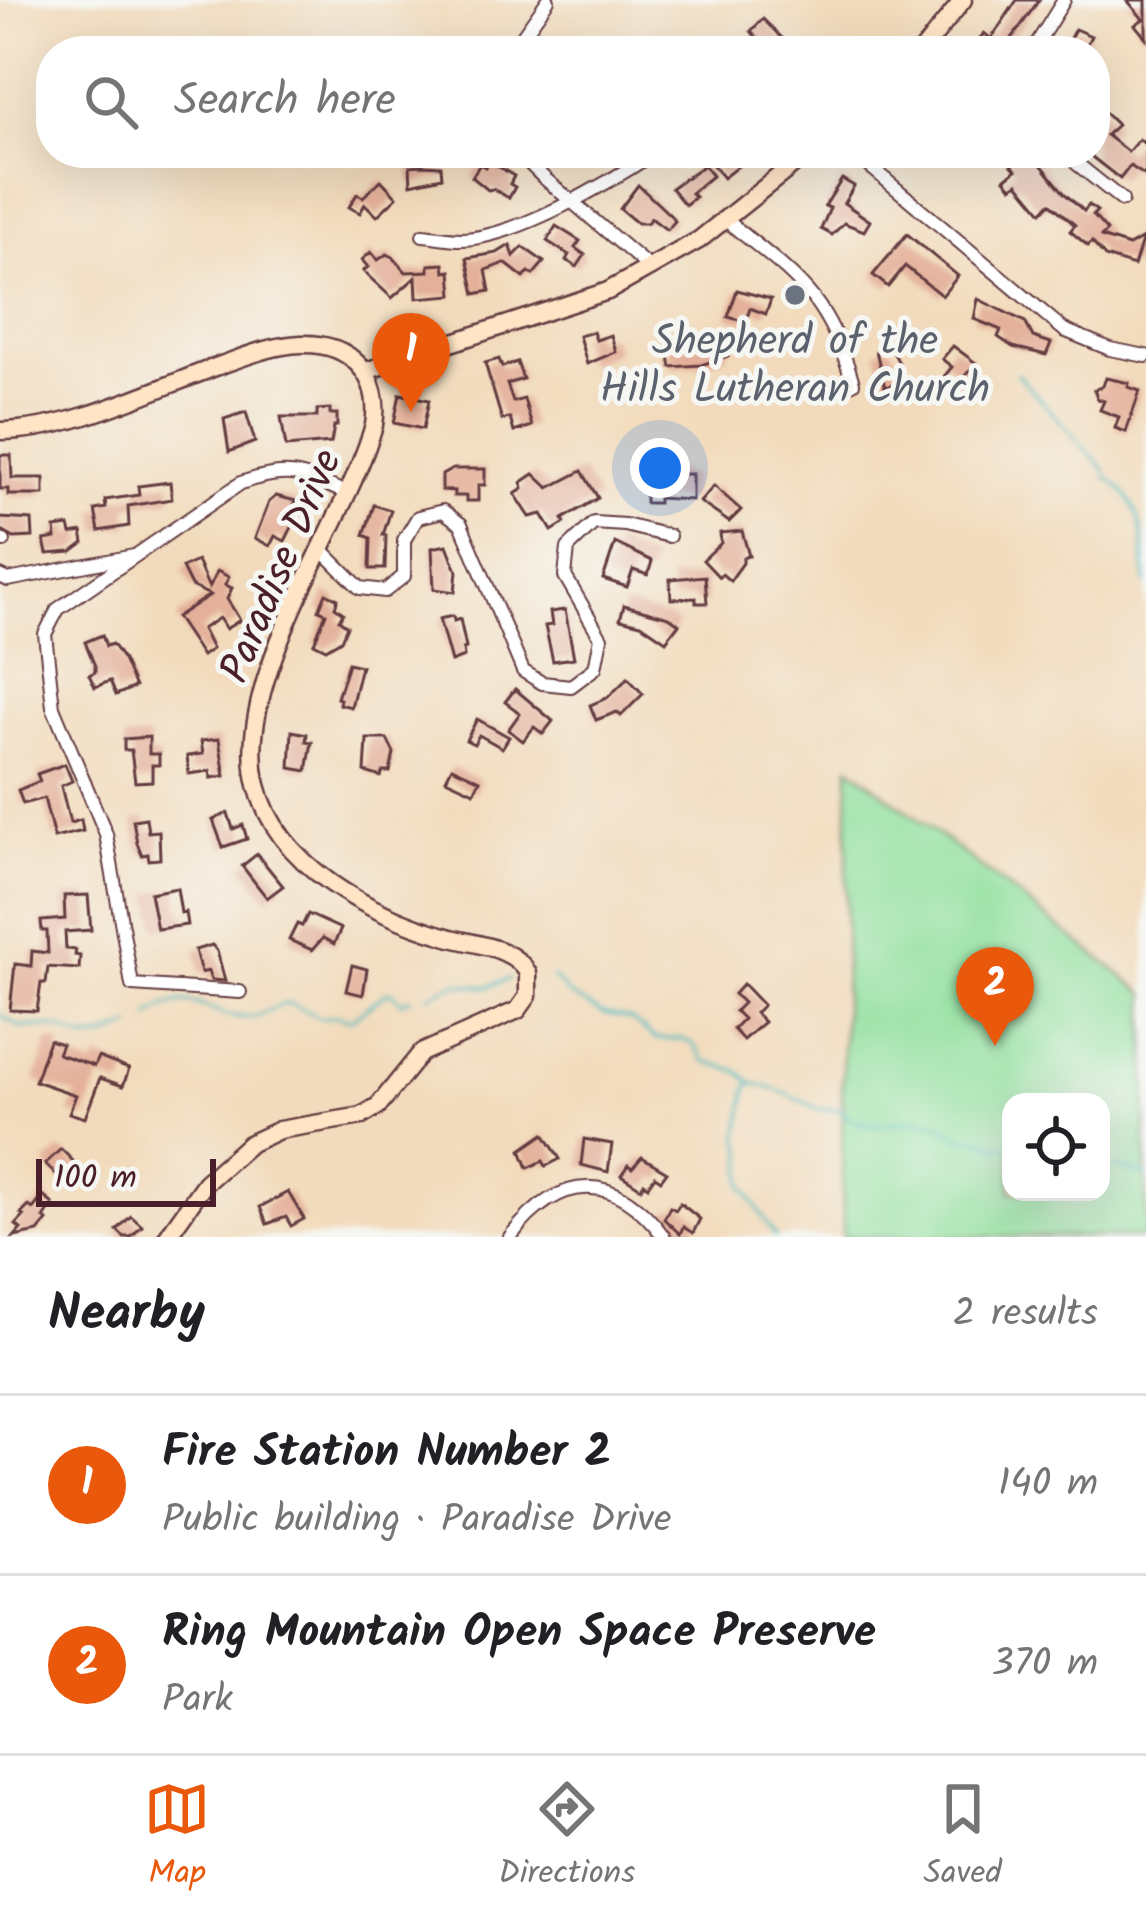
<!DOCTYPE html>
<html lang="en">
<head>
<meta charset="utf-8">
<style>
	body { margin:0; font-family:Kalam,sans-serif; background:#f2f2f2; color:#202124 }
	.controls { position:absolute; right:36px; bottom:36px; display:grid; overflow:hidden; border-radius:24px; box-shadow:0 12px 48px #0002 }
	.controls button { width:108px; height:108px; display:grid; place-items:center; padding:0; border:0; border-bottom:3px solid #e0e0e0; background:#fff; color:#202124; font:60px sans-serif }
	.scale { position:absolute; left:36px; bottom:30px; width:180px; box-sizing:border-box; padding-left:12px; border:6px solid #4a1f2b; border-top:0; font-size:33px; line-height:42px; white-space:nowrap; color:#4a1f2b; -webkit-text-stroke:9px #f6f6f2; paint-order:stroke }
	.you { position:absolute; left:660px; top:468px; width:42px; height:42px; margin:-30px; border:9px solid #fff; border-radius:50%; background:#1a73e8; box-shadow:0 0 0 18px #1a73e833 }
	.badge { display:grid; place-items:center; width:78px; height:78px; border-radius:50%; background:#ea580c; color:#fff; font-size:39px; font-weight:700 }
	.pin { position:absolute; translate:-50% -99px; filter:drop-shadow(0 3px 6px #0008) }
	.pin::after { content:''; position:absolute; top:63px; width:42px; height:36px; background:inherit; clip-path:polygon(0 0,100% 0,50% 100%) }
	.list { margin:0; padding:0; list-style:none }
	h2 { display:flex; justify-content:space-between; align-items:center; height:156px; margin:0; padding:0 48px; font-size:51px }
	h2 small { font-size:39px; font-weight:400; color:#757577 }
	.list li { display:grid; grid-template-columns:78px 1fr auto; gap:36px; align-items:center; box-sizing:border-box; height:180px; padding:0 48px; border-top:3px solid #e0e0e0 }
	.list b { display:block; font-size:45px; white-space:nowrap }
	.list p { margin:0; font-size:39px; white-space:nowrap; color:#757577 }
	.list em { font-size:39px; font-style:normal; color:#757577 }
	.icon { flex:none; width:66px; height:66px; fill:none; stroke:currentColor; stroke-width:2; stroke-linecap:round; stroke-linejoin:round }
	.map { position:relative; flex:none; width:1146px; height:1237px; overflow:hidden }
	.search { position:absolute; background:#fff; box-shadow:0 12px 48px #0002; left:36px; right:36px; top:36px; height:132px; display:flex; align-items:center; gap:30px; box-sizing:border-box; padding:0 42px; border-radius:48px; color:#757577; font-size:45px }
	.sheet { height:516px; background:#fff }
	nav { display:flex; justify-content:space-around; align-items:center; box-sizing:border-box; height:168px; border-top:3px solid #e0e0e0; background:#fff; font-size:33px; color:#757577 }
	nav a { display:grid; justify-items:center; gap:6px }
	nav .on { color:#ea580c }
	.map>svg:first-child { display:block }
	.green { fill:#91e09e; stroke:#6e8064; stroke-width:3; fill-rule:evenodd }
	.lines { fill:none; stroke-linecap:round; stroke-linejoin:round }
	.stream { stroke:#4abac0; stroke-width:3 }
	.building { fill:#e4b09a }
	.street-casing { stroke:#633b41; stroke-width:16 }
	.secondary-casing { stroke:#633b41; stroke-width:21 }
	.street { stroke:#fff; stroke-width:12 }
	.secondary { stroke:#ffe4c6; stroke-width:16 }
	.worship-dot { fill:#6b7280; stroke:#f6f6f2; stroke-width:4.5 }
	.labels { text-anchor:middle; stroke-width:10; stroke-linejoin:round; paint-order:stroke }
	.worship-label { font-size:42px; fill:#5b616d; stroke:#f6f6f2 }
	.street-label { font-size:42px; fill:#4a1f2b; stroke:#f6f6f2 }
</style>
</head>
<body>
<div class="map">
<svg width="1146" height="1237" viewBox="0 0 1146 1237">
	<rect width="100%" height="100%" fill="#f6f6f2"/>
	<filter id="ink" filterUnits="userSpaceOnUse"><feTurbulence type="fractalNoise" baseFrequency=".00833" numOctaves="2"/><feDisplacementMap in="SourceGraphic" scale="24" xChannelSelector="R" yChannelSelector="G"/><feConvolveMatrix kernelMatrix="1 2 1 2 8 2 1 2 1" color-interpolation-filters="sRGB"/></filter>
	<filter id="wash" filterUnits="userSpaceOnUse"><feTurbulence type="fractalNoise" baseFrequency=".004" numOctaves="4" result="noise"/><feDisplacementMap in="SourceGraphic" scale="48" xChannelSelector="R" yChannelSelector="G"/><feGaussianBlur stdDeviation="2.7" result="paint"/><feColorMatrix in="noise" values="0 0 0 0 0 0 0 0 0 0 0 0 0 0 0 0 0 1.4 0 .05"/><feComposite in="paint" operator="in"/></filter>
	<g filter="url(#wash)">
		<rect width="100%" height="100%" fill="#f2dbbc"/>
		<path class="green" d="M849,766L1146,994V1237H843L842,1097ZM1011,1102H1101V1192H1011Z"/>
		<g class="lines">
			<g class="stream">
				<polyline points="1017,374 1106,471"/>
				<path d="M1105,476C1146,502 1142,538 1146,584"/>
				<polyline points="552,977 569,995 603,1014 630,1019 656,1039 682,1039 693,1044 705,1061 738,1071 752,1083 777,1090 819,1109 838,1109 853,1121 873,1125 920,1120 943,1126 961,1138 986,1140 1000,1148 1011,1146"/>
				<polyline points="427,996 455,983 487,987 509,979"/>
				<polyline points="0,1015 21,1027 57,1027 84,1039 103,1038 132,1026"/>
				<path d="M149,1017C193,981 209,1021 252,1017C263,1016 275,1005 288,1003L321,1018L337,1016L350,1020L386,993L392,992L402,1002L411,998"/>
				<polyline points="751,1084 747,1089 739,1136 744,1152 743,1185 776,1237"/>
				<polyline points="1101,1164 1146,1175"/>
			</g>
		</g>
		<g id="blocks">
			<g class="building">
				<polygon points="1017,0 1039,0 1003,51 971,51 984,33 991,39"/>
				<polygon points="1127,0 1146,0 1146,38 1135,25 1143,19"/>
				<polygon points="763,19 795,51 780,51 772,43 763,51 748,51 759,40 751,31"/>
				<polygon points="1075,29 1091,36 1083,51 1063,51"/>
				<polygon points="1095,103 1117,125 1106,135 1128,152 1139,139 1146,145 1146,176 1130,166 1120,179 1092,157"/>
				<polygon points="729,153 755,153 723,178 713,165"/>
				<polygon points="1001,153 1032,153 1064,193 1084,211 1089,205 1097,211 1093,215 1107,231 1101,237 1129,246 1143,238 1134,266 1105,257 1092,242 1088,246 1070,231 1075,225 1050,203 1042,212 1018,183 1012,187 1005,179 1016,170"/>
				<polygon points="489,161 514,176 510,184 515,187 509,198 493,189 488,190 472,177 480,164 485,167"/>
				<polygon points="421,165 441,166 442,177 411,184 410,166"/>
				<polygon points="704,165 712,176 691,193 695,197 685,205 671,188"/>
				<polygon points="842,179 854,186 844,203 870,221 864,231 844,223 832,235 821,229 830,208 825,206"/>
				<polygon points="381,180 397,197 377,216 365,204 360,213 349,207 357,194 363,197"/>
				<polygon points="638,185 672,217 675,221 667,230 651,218 647,223 637,223 620,209"/>
				<polygon points="556,226 580,241 575,248 585,255 577,267 566,260 569,255 547,241"/>
				<polygon points="907,234 958,276 942,296 905,266 888,287 873,275"/>
				<polygon points="510,245 514,256 523,247 544,262 533,275 529,272 524,278 505,263 486,270 490,291 475,294 467,258 497,253"/>
				<polygon points="371,252 378,260 387,254 393,257 406,272 429,271 429,265 444,264 445,272 451,271 453,295 417,298 416,277 392,298 363,271 368,267 362,260"/>
				<polygon points="737,290 771,299 766,314 750,308 746,322 728,317"/>
				<polygon points="978,299 1025,322 1033,337 1051,343 1046,355 1013,347 998,337 1001,330 974,319"/>
				<polygon points="593,332 596,340 611,335 616,352 587,364 579,336"/>
				<polygon points="730,336 732,349 727,350 728,356 701,365 671,367 667,345"/>
				<polygon points="890,346 899,363 902,382 885,387 876,351"/>
				<polygon points="953,346 976,363 953,390 941,380 952,367 942,359"/>
				<polygon points="499,359 502,367 517,362 523,379 507,384 513,402 524,399 532,426 514,432 510,418 502,420 485,363"/>
				<polygon points="1106,378 1129,383 1128,387 1140,391 1126,432 1115,428 1119,417 1100,410 1104,401 1098,399 1094,390 1103,386"/>
				<polygon points="400,394 429,400 423,429 394,423"/>
				<polygon points="330,409 330,414 337,414 337,426 334,426 331,443 286,447 281,417 317,417 317,410"/>
				<polygon points="246,412 255,442 229,452 224,419"/>
				<polygon points="0,455 11,455 12,478 44,478 44,495 8,495 8,489 0,489"/>
				<polygon points="453,469 485,469 485,485 478,485 478,501 466,501 466,496 454,496 454,491 442,490 442,475"/>
				<polygon points="655,469 681,470 681,474 692,474 692,500 658,498 658,503 645,503 645,484 652,484"/>
				<polygon points="582,471 598,498 563,519 565,523 552,531 542,514 530,517 515,494 523,489 522,482 534,474 549,488"/>
				<polygon points="170,482 172,499 128,506 129,526 99,531 95,510 106,508 105,500 139,495 138,486"/>
				<polygon points="714,486 741,510 729,522 700,502"/>
				<polygon points="276,496 296,501 293,507 308,514 301,529 293,525 285,541 275,536 270,546 255,538 269,502"/>
				<polygon points="374,505 391,510 383,535 386,535 385,569 370,569 371,538 364,535"/>
				<polygon points="0,518 32,520 33,537 14,538 0,530"/>
				<polygon points="69,526 71,534 82,532 84,543 72,552 47,554 44,540 56,538 55,528"/>
				<polygon points="742,531 749,556 743,557 743,563 730,581 722,574 719,577 703,560 721,543 720,533"/>
				<polygon points="615,543 652,561 648,575 633,570 627,587 603,579"/>
				<polygon points="447,545 457,571 455,592 434,589 432,548"/>
				<polygon points="197,561 209,588 217,571 229,577 225,585 232,588 227,599 240,620 226,629 219,618 202,629 212,649 202,656 176,617 210,595 191,586 182,568"/>
				<polygon points="705,576 707,603 696,603 696,598 671,599 670,579"/>
				<polygon points="326,593 338,599 335,607 343,613 339,620 347,626 341,640 326,649 314,643 326,613 319,610"/>
				<polygon points="624,605 669,617 679,624 666,641 641,624 620,619"/>
				<polygon points="565,610 574,658 553,661 545,626 552,625 550,612"/>
				<polygon points="453,616 454,621 460,619 466,648 463,649 464,657 451,662 439,619"/>
				<polygon points="102,635 106,646 112,644 123,660 135,687 116,695 110,681 95,687 89,675 95,672 95,666 85,642"/>
				<polygon points="348,663 361,666 351,707 339,704 340,699 337,698"/>
				<polygon points="628,678 643,694 621,716 617,712 596,720 590,705 607,698"/>
				<polygon points="515,689 553,721 543,734 534,727 523,741 508,730 520,713 505,702"/>
				<polygon points="477,719 509,737 502,748 479,735 474,744 466,740"/>
				<polygon points="292,731 307,734 306,741 312,742 307,771 290,768"/>
				<polygon points="149,737 149,754 159,754 159,765 152,765 152,781 135,782 131,750 124,750 124,739"/>
				<polygon points="219,739 225,776 211,778 210,771 189,774 187,756 203,754 201,741"/>
				<polygon points="367,739 387,739 394,753 390,772 383,772 381,777 365,772"/>
				<polygon points="65,764 72,781 61,786 70,823 81,820 83,831 54,838 44,798 23,804 18,790 40,781 37,774"/>
				<polygon points="452,767 480,780 474,792 446,779"/>
				<polygon points="228,813 233,829 243,825 247,839 223,847 213,820"/>
				<polygon points="146,818 148,832 159,831 160,859 149,860 148,854 142,855 137,843 133,820"/>
				<polygon points="257,854 283,886 267,898 242,866"/>
				<polygon points="177,888 181,913 185,912 187,925 157,929 150,893"/>
				<polygon points="88,895 91,930 65,932 66,949 76,950 75,955 80,956 79,969 48,967 46,983 41,983 37,1011 10,1010 15,964 31,966 32,951 48,953 47,931 42,931 41,921 65,919 64,896"/>
				<polygon points="308,914 341,929 334,944 323,938 312,950 289,940 297,924 302,926"/>
				<polygon points="212,945 217,951 225,981 211,980 208,971 201,973 195,950"/>
				<polygon points="352,965 367,969 363,995 346,991"/>
				<polygon points="743,984 763,1005 755,1013 764,1022 743,1040 733,1029 743,1019 735,1011 743,1003 734,994"/>
				<polygon points="49,1040 62,1044 58,1054 94,1066 98,1057 129,1069 123,1086 100,1078 85,1118 69,1113 76,1095 35,1081"/>
				<polygon points="544,1134 560,1159 546,1166 543,1161 528,1168 521,1150"/>
				<polygon points="584,1139 612,1144 608,1172 581,1165"/>
				<polygon points="61,1149 90,1178 74,1193 45,1164"/>
				<polygon points="642,1157 667,1172 661,1180 655,1176 648,1186 644,1183 641,1188 621,1175 628,1165 632,1168"/>
				<polygon points="288,1192 304,1219 291,1226 286,1217 267,1224 260,1207"/>
				<polygon points="43,1196 53,1204 44,1218 47,1221 38,1232 14,1237 21,1229 16,1225 24,1216 21,1214 29,1206 33,1209"/>
				<polygon points="680,1203 700,1219 693,1233 683,1227 680,1234 664,1219 670,1207 676,1210"/>
				<polygon points="131,1216 142,1226 131,1237 124,1237 117,1230"/>
			</g>
		</g>
	</g>
	<g filter="url(#ink)">
		<use href="#blocks" fill-opacity="0" stroke="#633b41" stroke-width="3"/>
		<g class="lines">
			<g class="street-casing">
				<g id="street">
					<polyline points="512,51 548,0"/>
					<polyline points="1037,51 1036,45 1064,0"/>
					<polyline points="527,153 530,164 543,177 651,269"/>
					<polyline points="854,153 1064,330 1110,349 1146,356"/>
					<polyline points="1069,153 1076,163 1122,200"/>
					<path d="M726,220C795,277 827,293 853,383L832,390"/>
					<path d="M423,235C435,236 449,239 461,239C516,238 608,183 654,153"/>
					<polyline points="0,540 4,541"/>
					<polyline points="321,549 360,588 385,591 404,576 404,540 418,517 443,511 461,524 523,671 542,683 571,686 595,668 601,638 565,576 568,548 594,523 625,525 669,536"/>
					<polyline points="0,576 8,580 134,556"/>
					<path d="M240,992L132,985L106,834L53,707L45,634L58,609L241,483C289,466 302,474 346,493"/>
					<path d="M510,1237C560,1172 615,1171 664,1237"/>
				</g>
			</g>
			<g class="secondary-casing">
				<g id="secondary">
					<polyline points="922,51 963,0"/>
					<polyline points="366,371 608,291 699,240 808,153"/>
					<path d="M0,431C71,431 154,389 221,365C246,356 273,345 301,344C351,342 382,376 374,425C345,526 231,682 257,785C277,867 372,915 448,937C475,945 513,946 528,973V996L518,1010L421,1053L378,1106L362,1116L279,1130L249,1144L205,1183L167,1237"/>
				</g>
			</g>
			<use href="#street" class="street"/>
			<use href="#secondary" class="secondary"/>
		</g>
	</g>
	<circle class="worship-dot" cx="795" cy="295" r="12"/>
	<g class="labels">
		<g class="worship-label">
			<text x="795" y="354">Shepherd of the<tspan x="795" dy="48">Hills Lutheran Church</tspan></text>
		</g>
		<g class="street-label">
			<text transform="translate(279 565) rotate(-67)" y="15">Paradise Drive</text>
		</g>
	</g>
</svg>
<div class="controls">
<button><svg class="icon" aria-label="locate" viewBox="0 0 24 24"><circle cx="12" cy="12" r="6"/><path d="M12 2v4M12 18v4M2 12h4M18 12h4"/></svg></button>
</div>
<div class="scale">100 m</div>
<div class="you"></div>
<div class="pin badge" style="left:411px;top:412px">1</div>
<div class="pin badge" style="left:995px;top:1046px">2</div>
<div class="search"><svg class="icon" aria-label="search" viewBox="0 0 24 24"><circle cx="10" cy="10" r="6"/><path d="M15 15l6 6"/></svg>Search here</div>
</div>
<section class="sheet">
<h2>Nearby<small>2 results</small></h2>
<ul class="list">
<li><span class="badge">1</span><div><b>Fire Station Number 2</b><p>Public building · Paradise Drive</p></div><em>140 m</em></li>
<li><span class="badge">2</span><div><b>Ring Mountain Open Space Preserve</b><p>Park</p></div><em>370 m</em></li>
</ul>
</section>
<nav>
<a class="on"><svg class="icon" aria-label="map" viewBox="0 0 24 24"><path d="M3 6l6-2 6 2 6-2v14l-6 2-6-2-6 2zM9 4v14M15 6v14"/></svg>Map</a>
<a><svg class="icon" aria-label="directions" viewBox="0 0 24 24"><path d="M12 3l9 9-9 9-9-9zM9 14v-3h6M13 9l2 2-2 2"/></svg>Directions</a>
<a><svg class="icon" aria-label="saved" viewBox="0 0 24 24"><path d="M7 4h10v16l-5-4-5 4z"/></svg>Saved</a>
</nav>
</body>
</html>
